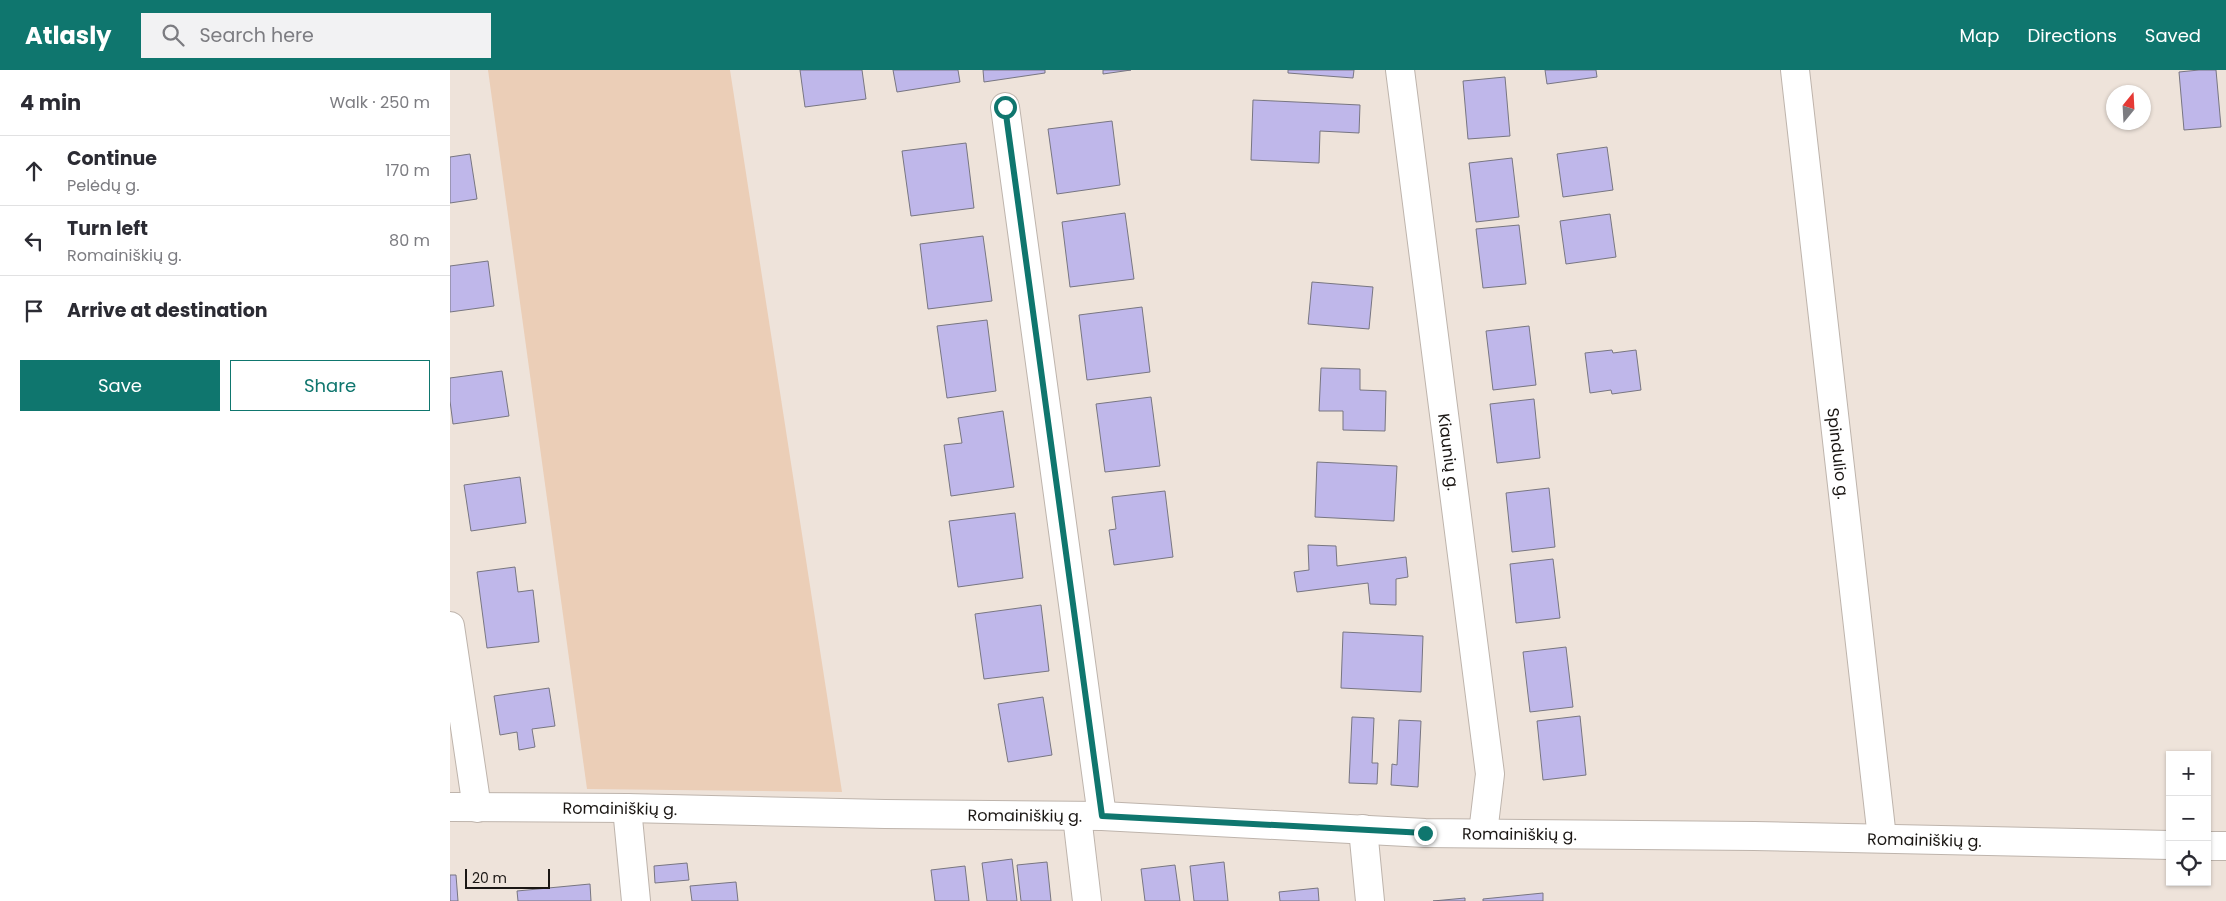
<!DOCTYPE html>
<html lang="en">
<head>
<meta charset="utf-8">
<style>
	body { margin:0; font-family:Poppins,sans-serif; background:#f2f2f3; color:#2b2b33 }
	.controls { position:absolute; right:15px; bottom:15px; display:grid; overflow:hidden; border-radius:0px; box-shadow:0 1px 4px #0004 }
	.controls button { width:45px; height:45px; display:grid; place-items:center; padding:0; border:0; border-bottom:1px solid #e1e1e2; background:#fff; color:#2b2b33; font:25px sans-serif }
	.compass { position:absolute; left:1656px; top:15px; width:45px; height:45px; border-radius:50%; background:#fff; box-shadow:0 1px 4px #0004; rotate:18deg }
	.scale { position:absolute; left:15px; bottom:12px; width:85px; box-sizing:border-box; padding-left:5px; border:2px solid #1b1714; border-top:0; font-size:14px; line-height:18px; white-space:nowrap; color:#1b1714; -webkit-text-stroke:4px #eee3da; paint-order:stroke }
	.stop { position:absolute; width:15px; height:15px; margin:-11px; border:4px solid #0f766e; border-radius:50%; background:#fff }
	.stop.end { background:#0f766e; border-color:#fff; box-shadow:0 1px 5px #0008 }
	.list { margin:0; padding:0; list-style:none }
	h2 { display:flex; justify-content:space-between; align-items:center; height:65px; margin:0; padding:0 20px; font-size:21px }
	h2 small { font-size:16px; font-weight:400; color:#7c7c81 }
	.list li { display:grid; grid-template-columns:32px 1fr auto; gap:15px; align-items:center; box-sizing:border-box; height:70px; padding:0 20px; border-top:1px solid #e1e1e2 }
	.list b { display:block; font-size:19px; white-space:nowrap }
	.list p { margin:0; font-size:16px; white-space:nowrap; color:#7c7c81 }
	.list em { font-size:16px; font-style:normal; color:#7c7c81 }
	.actions { display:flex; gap:10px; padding:15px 20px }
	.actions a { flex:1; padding:11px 0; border:1px solid #0f766e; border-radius:0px; text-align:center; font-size:18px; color:#0f766e }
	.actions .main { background:#0f766e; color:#fff }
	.icon { flex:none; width:28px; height:28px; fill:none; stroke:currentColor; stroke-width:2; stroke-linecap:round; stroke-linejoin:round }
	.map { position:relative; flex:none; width:1776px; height:831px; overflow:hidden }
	header { display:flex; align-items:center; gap:30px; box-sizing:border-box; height:70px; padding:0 25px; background:#0f766e; color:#fff }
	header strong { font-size:24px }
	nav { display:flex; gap:28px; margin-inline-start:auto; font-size:18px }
	.search { width:350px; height:45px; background:#f2f2f3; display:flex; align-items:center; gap:12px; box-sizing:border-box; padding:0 18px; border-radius:0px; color:#7c7c81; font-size:19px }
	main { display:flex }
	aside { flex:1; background:#fff }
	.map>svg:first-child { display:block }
	.green { fill:#ebceb7 }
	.building { fill:#bfb7ea; stroke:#787681 }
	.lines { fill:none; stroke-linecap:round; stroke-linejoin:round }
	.minor-casing { stroke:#beb4ac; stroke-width:30 }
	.minor { stroke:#fff; stroke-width:28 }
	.route { stroke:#0f766e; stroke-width:6 }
	.labels { text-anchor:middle; stroke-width:4; stroke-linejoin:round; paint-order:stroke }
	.street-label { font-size:16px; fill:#1b1714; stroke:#eee3da }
</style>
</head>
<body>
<header>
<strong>Atlasly</strong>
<div class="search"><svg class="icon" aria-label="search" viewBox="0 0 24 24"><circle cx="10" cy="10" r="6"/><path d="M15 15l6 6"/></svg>Search here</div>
<nav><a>Map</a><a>Directions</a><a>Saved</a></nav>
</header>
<main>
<aside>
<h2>4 min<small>Walk · 250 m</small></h2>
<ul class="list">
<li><svg class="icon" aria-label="ahead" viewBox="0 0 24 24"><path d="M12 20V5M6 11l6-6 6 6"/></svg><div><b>Continue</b><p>Pelėdų g.</p></div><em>170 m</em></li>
<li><svg class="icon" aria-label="left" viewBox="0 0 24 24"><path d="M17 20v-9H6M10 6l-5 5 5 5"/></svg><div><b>Turn left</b><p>Romainiškių g.</p></div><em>80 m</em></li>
<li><svg class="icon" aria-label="arrive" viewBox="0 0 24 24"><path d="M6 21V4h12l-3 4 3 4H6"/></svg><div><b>Arrive at destination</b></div></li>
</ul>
<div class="actions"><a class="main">Save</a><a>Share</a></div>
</aside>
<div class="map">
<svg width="1776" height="831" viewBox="0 0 1776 831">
	<rect width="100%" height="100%" fill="#eee3da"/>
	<polygon class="green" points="38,0 280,0 392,722 137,719"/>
	<g class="building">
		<polygon points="350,0 412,0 416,29 355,37"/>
		<polygon points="443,0 508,0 510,12 447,22"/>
		<polygon points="533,0 595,0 595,3 534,12"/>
		<polygon points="653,0 681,0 653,4"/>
		<polygon points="838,0 904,0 903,8 838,3"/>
		<polygon points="1095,0 1146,0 1147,7 1097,14"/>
		<polygon points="1749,0 1766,0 1771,57 1734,60 1729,2"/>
		<polygon points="1055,7 1060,66 1018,69 1013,11"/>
		<polygon points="803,30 910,35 909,63 870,61 869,93 801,90"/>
		<polygon points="662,51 670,115 607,124 598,59"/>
		<polygon points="516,73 524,138 461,146 452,81"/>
		<polygon points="1157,77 1163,120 1113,127 1107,84"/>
		<polygon points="20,84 27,129 0,133 0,87"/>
		<polygon points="1062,88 1069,147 1026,152 1019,93"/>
		<polygon points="675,143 684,209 620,217 612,152"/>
		<polygon points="1160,144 1166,187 1116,194 1110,151"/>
		<polygon points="1069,155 1076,214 1033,218 1026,159"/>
		<polygon points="533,166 542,231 478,239 470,174"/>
		<polygon points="38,191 44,236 0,242 0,196"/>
		<polygon points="862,212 923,217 919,259 858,254"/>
		<polygon points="692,237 700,302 637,310 629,245"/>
		<polygon points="537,250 546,321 497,328 487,256"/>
		<polygon points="1079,256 1086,315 1043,320 1036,261"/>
		<polygon points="1162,280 1163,283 1186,280 1191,320 1162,324 1161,320 1140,323 1135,283"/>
		<polygon points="871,298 910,299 910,320 936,321 935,361 893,360 893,341 869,341"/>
		<polygon points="52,301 59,346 3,354 0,331 0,308"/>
		<polygon points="701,327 710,396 655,402 646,334"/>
		<polygon points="1084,329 1090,388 1047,393 1040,334"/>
		<polygon points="553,341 564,417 501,426 494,375 512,373 508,348"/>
		<polygon points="867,392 947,396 944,451 865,447"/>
		<polygon points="70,407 76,453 21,461 14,415"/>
		<polygon points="1099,418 1105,477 1062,482 1056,423"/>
		<polygon points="715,421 723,487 664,495 659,460 666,459 662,427"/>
		<polygon points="565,443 573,508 508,517 499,451"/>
		<polygon points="858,475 886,476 887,496 956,487 958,507 946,509 946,535 920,534 918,513 847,522 844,502 859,500"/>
		<polygon points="1103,489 1110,548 1066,553 1060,494"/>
		<polygon points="65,497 68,522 83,520 89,572 37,578 27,502"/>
		<polygon points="591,535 599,601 534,609 525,544"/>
		<polygon points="893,562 973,566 971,622 891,618"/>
		<polygon points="1116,577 1123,637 1080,642 1073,582"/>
		<polygon points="99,618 105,656 82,659 85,677 69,680 67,662 50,665 44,626"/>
		<polygon points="593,627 602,685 558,692 548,634"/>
		<polygon points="1130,646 1136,705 1093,710 1087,651"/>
		<polygon points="902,647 924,648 922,693 928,693 927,714 899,713"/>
		<polygon points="949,650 971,651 968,717 941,715 942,694 947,695"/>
		<polygon points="562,789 567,831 537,831 532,793"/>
		<polygon points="597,792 601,831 571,831 567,795"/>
		<polygon points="774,792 778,831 744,831 740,796"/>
		<polygon points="237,793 239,810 205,813 204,796"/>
		<polygon points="725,795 730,831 695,831 691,799"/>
		<polygon points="515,796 519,831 485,831 481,800"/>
		<polygon points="0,805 6,805 8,831 0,831"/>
		<polygon points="286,812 288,831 242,831 240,816"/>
		<polygon points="140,814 141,831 68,831 67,821"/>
		<polygon points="868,818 869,831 830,831 829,822"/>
		<polygon points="1093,823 1093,831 1033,831 1033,829"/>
		<polygon points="1015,828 1015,831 983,831"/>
	</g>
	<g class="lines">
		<g class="minor-casing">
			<g id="minor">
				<path id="s1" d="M950,0L1040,704L1033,763"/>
				<path id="s2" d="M1345,0L1432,768"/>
				<polyline points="555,37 652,746"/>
				<polyline points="0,556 27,738"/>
				<path id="s3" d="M0,737L177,738L435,744L652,746L975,763L1304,766L1720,775"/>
				<polyline points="177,738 186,831"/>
				<polyline points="627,746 637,831"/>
				<polyline points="913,759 920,831"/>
				<polyline points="1757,776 1776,776"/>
			</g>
		</g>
		<use href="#minor" class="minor"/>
	</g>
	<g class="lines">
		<polyline class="route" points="555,37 652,746 975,763"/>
	</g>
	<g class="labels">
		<g class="street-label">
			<text dy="6" stroke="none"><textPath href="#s1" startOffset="385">Kiaunių g.</textPath></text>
			<text dy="6" stroke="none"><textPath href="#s2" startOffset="386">Spindulio g.</textPath></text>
			<text dy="6" stroke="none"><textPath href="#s3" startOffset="170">Romainiškių g.</textPath></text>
			<text dy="6" stroke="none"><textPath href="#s3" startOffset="575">Romainiškių g.</textPath></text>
			<text dy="6" stroke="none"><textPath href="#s3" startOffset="1070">Romainiškių g.</textPath></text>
			<text dy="6" stroke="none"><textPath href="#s3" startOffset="1475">Romainiškių g.</textPath></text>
		</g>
	</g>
</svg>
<div class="controls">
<button>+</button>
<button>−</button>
<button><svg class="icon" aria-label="locate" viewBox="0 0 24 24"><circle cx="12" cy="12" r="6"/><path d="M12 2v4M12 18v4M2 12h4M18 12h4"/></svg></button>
</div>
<svg class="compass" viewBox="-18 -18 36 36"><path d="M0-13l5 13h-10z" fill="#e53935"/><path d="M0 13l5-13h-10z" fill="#7c7c81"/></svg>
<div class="scale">20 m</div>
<div class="stop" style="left:555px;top:37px"></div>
<div class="stop end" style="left:975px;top:763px"></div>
</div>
</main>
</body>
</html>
